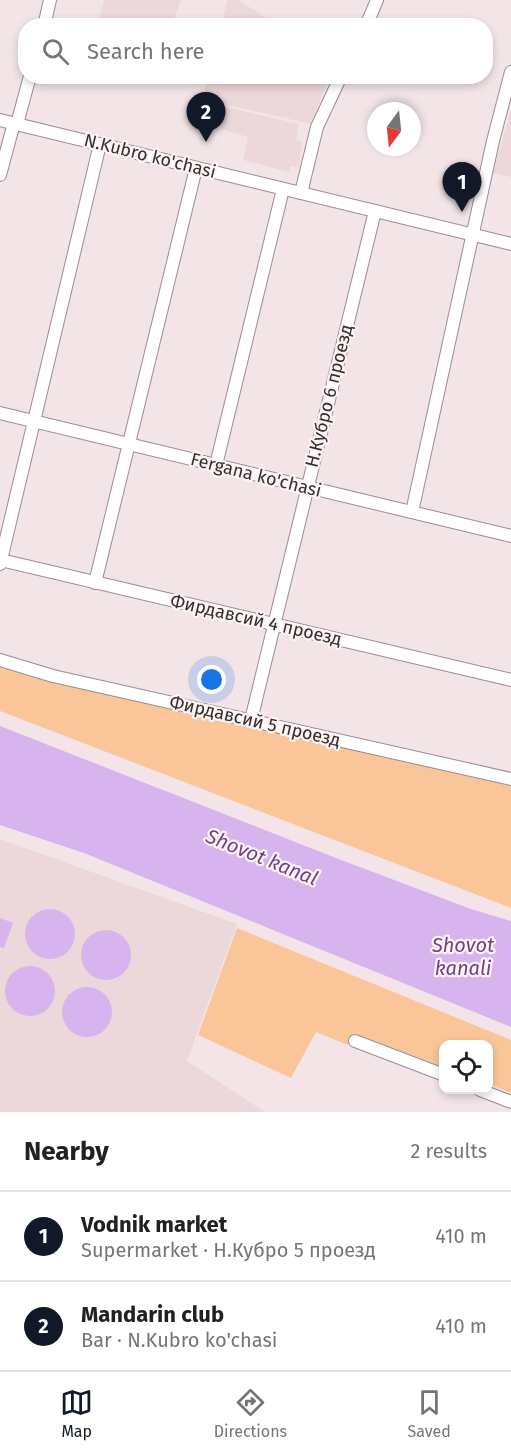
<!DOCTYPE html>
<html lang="en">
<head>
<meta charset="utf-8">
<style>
	body { margin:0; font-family:"Fira Sans",sans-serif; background:#f6f6f6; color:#202124 }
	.controls { position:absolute; right:18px; bottom:18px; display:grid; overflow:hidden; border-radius:12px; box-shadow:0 3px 9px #0003 }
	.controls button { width:54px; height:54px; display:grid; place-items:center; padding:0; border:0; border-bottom:2px solid #e0e0e0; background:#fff; color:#202124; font:30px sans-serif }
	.compass { position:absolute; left:367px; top:102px; width:54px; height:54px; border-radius:50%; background:#fff; box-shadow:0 3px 9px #0003; rotate:195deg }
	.you { position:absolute; left:212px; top:680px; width:21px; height:21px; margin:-15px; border:4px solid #fff; border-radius:50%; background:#1a73e8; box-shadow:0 0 0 9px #1a73e833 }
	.badge { display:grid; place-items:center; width:39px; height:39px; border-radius:50%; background:#111827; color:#fff; font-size:20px; font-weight:700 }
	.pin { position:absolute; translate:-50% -50px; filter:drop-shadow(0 2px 3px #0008) }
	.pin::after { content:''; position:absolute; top:32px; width:21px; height:18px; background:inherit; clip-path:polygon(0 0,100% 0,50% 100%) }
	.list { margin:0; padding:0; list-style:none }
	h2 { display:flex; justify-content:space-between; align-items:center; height:78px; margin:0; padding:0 24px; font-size:26px }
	h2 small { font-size:20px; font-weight:400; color:#757577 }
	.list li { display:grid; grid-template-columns:39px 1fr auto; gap:18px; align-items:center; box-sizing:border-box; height:90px; padding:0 24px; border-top:2px solid #e0e0e0 }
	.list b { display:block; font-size:22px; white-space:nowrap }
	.list p { margin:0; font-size:20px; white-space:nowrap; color:#757577 }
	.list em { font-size:20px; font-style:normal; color:#757577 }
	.icon { flex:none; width:33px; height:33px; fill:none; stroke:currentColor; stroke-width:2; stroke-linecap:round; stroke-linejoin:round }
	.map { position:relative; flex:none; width:511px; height:1112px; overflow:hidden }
	.search { position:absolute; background:#fff; box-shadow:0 3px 9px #0003; left:18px; right:18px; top:18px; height:66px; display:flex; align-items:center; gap:15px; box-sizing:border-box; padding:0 21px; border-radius:24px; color:#757577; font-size:22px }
	.sheet { height:258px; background:#fff }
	nav { display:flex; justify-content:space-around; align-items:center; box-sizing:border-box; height:84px; border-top:2px solid #e0e0e0; background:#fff; font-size:16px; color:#757577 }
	nav a { display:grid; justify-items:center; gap:3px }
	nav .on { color:#111827 }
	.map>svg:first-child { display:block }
	.built { fill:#ecd7da }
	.green { fill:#fac699 }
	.water { fill:#d7b4ed }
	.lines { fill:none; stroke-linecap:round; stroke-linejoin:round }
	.minor-casing { stroke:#998d8f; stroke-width:14 }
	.minor { stroke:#fff; stroke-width:12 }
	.labels { text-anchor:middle; stroke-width:4.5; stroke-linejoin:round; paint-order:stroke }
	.street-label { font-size:18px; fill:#342f2f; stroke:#fef3f5 }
	.water-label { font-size:20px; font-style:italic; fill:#6d4286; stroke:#fef3f5 }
</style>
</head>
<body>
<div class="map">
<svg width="511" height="1112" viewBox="0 0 511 1112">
	<rect width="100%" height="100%" fill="#f3e5e7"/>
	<g class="built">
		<polygon points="104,0 181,0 172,25 98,25"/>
		<polygon points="230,0 239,0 276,25 221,25 227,1"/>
		<polygon points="208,77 208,76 329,77 311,124 202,99"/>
		<polygon points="226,107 299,124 296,140 302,143 299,168 291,166 289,172 243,160 248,137 221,129"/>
		<polygon points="511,109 511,177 493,173"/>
		<polygon points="0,839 237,924 187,1061 265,1112 0,1112"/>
	</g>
	<g class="green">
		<polygon points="0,663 253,726 511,786 511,908 0,711"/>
		<polygon points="237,928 511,1040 511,1093 489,1084 488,1044 444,1044 443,1067 353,1033 348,1045 316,1032 291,1078 198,1035"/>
	</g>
	<g class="water">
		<polygon points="0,726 336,858 471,909 511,921 511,1027 84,853 0,825"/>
		<circle cx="50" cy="934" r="25"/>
		<polygon points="0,918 13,923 4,948 0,947"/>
		<circle cx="106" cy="955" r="25"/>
		<circle cx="30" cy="991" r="25"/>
		<circle cx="87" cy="1012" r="25"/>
	</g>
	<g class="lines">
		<g class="minor-casing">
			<g id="minor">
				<polyline points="44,26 50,0"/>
				<polyline points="366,26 377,0"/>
				<polyline points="0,120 511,244"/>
				<polyline points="17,124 30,76"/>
				<polyline points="0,175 14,123"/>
				<polyline points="301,193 317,127 341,76"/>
				<polyline points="0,413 511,536"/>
				<polyline points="216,465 283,189"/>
				<polyline points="412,512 493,141 511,72"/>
				<polyline points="1,560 511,680"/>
				<polyline points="0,564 100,144"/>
				<polyline points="95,583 196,168"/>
				<polyline points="0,660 53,676 511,779"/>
				<polyline points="251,720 375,211"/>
				<polyline points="355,1041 444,1075"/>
				<polyline points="480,1090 511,1102"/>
			</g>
		</g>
		<use href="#minor" class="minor"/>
	</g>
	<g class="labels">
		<g class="street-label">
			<text transform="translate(150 156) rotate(14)" y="6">N.Kubro ko'chasi</text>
			<text transform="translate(329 396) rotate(-76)" y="6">Н.Кубро 6 проезд</text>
			<text transform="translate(256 475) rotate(14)" y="6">Fergana ko'chasi</text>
			<text transform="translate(256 620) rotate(13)" y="6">Фирдавсий 4 проезд</text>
			<text transform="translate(255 721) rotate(13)" y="6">Фирдавсий 5 проезд</text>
		</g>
		<g class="water-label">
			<text transform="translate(262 857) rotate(22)" y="7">Shovot kanal</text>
			<text x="463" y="952">Shovot<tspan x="463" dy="23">kanali</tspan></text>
		</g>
	</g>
</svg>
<div class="controls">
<button><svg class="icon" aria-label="locate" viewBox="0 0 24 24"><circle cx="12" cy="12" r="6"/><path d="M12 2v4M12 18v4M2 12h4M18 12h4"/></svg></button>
</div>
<svg class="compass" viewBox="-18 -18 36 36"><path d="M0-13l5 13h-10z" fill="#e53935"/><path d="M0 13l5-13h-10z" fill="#757577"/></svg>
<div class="you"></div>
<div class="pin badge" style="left:462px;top:212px">1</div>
<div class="pin badge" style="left:206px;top:142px">2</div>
<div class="search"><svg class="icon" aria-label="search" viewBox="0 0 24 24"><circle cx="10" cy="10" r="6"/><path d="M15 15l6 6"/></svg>Search here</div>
</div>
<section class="sheet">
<h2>Nearby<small>2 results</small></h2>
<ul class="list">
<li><span class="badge">1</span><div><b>Vodnik market</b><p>Supermarket · Н.Кубро 5 проезд</p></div><em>410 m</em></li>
<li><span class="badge">2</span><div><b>Mandarin club</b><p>Bar · N.Kubro ko'chasi</p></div><em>410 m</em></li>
</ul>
</section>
<nav>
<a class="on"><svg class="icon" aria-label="map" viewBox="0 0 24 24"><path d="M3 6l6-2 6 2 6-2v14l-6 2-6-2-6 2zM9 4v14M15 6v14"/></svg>Map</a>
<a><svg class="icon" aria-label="directions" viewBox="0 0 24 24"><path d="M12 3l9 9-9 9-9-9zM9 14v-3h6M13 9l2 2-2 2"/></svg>Directions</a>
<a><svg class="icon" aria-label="saved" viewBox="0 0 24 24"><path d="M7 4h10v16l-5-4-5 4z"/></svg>Saved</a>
</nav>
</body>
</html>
